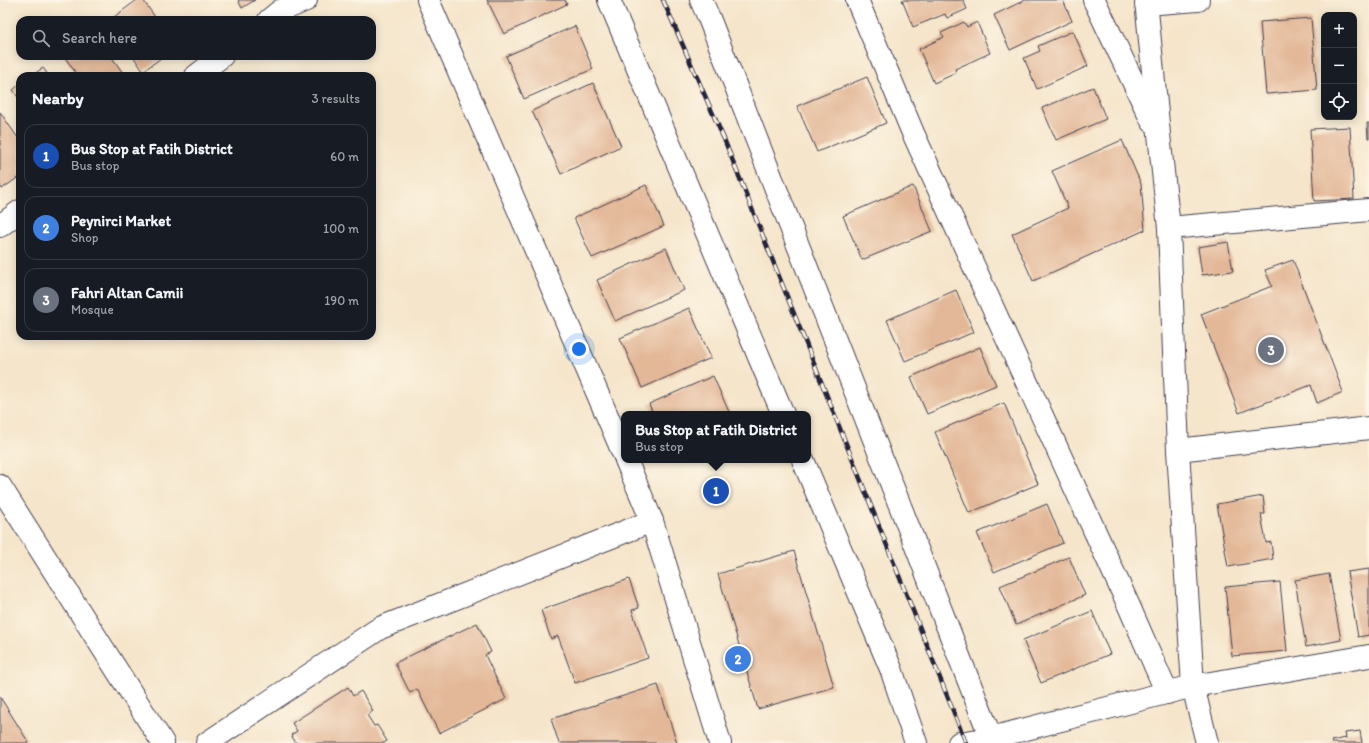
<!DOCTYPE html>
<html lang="en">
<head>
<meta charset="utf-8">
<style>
	body { margin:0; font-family:Itim,sans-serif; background:#242831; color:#f1f3f6 }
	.controls { position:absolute; right:12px; top:12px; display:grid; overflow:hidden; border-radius:8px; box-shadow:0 2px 10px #0003 }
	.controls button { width:36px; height:36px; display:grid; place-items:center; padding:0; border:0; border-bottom:1px solid #363941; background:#171b24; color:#f1f3f6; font:20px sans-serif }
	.you { position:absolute; left:579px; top:349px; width:14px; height:14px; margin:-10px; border:3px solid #fff; border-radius:50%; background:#1a73e8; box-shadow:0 0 0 6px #1a73e833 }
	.badge { display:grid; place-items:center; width:26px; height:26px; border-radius:50%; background:#db2777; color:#fff; font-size:13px; font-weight:700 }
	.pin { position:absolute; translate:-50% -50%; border:2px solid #fff; box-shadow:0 1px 4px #0006 }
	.popup { position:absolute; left:621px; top:411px; width:190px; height:52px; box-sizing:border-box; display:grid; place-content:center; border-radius:8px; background:#171b24; filter:drop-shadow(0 1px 3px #0005); font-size:13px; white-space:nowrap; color:#9ea1a6 }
	.popup b { font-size:15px; color:#f1f3f6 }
	.popup::after { content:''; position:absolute; left:50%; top:100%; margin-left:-8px; border:8px solid transparent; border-top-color:#171b24 }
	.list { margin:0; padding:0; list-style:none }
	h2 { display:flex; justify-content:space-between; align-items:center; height:52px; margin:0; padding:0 16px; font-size:17px }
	h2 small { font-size:13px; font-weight:400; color:#9ea1a6 }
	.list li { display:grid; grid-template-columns:26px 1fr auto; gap:12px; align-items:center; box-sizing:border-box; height:64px; margin:0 8px 8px; padding:0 8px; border:1px solid #363941; border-radius:12px }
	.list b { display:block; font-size:15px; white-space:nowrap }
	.list p { margin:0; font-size:13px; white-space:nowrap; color:#9ea1a6 }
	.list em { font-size:13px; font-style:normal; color:#9ea1a6 }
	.icon { flex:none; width:22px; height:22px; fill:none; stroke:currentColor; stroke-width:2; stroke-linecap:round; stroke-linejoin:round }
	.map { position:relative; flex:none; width:1369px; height:743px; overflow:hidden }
	.search { position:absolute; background:#171b24; box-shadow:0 2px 10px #0003; left:16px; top:16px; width:360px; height:44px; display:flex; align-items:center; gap:10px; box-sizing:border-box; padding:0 14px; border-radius:12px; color:#9ea1a6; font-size:15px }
	.panel { position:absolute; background:#171b24; box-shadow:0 2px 10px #0003; left:16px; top:72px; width:360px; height:268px; border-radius:12px }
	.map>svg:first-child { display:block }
	.building { fill:#e3b898 }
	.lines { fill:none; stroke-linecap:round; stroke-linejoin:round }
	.street-casing { stroke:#423f50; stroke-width:24 }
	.street { stroke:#fff; stroke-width:22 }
	.rail-casing { stroke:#22223b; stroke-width:4.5 }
	.rail { stroke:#fcf5e5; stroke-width:3; stroke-dasharray:9; stroke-linecap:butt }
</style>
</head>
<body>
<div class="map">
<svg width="1369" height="743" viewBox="0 0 1369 743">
	<rect width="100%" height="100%" fill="#fcf5e5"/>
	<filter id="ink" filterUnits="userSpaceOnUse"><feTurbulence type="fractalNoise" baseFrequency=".025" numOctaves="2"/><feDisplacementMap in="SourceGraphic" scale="8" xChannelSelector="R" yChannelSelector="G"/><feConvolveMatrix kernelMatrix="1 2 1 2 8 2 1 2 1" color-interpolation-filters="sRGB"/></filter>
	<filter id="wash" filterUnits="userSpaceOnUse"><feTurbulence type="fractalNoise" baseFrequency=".012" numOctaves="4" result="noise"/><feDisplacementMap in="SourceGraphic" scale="16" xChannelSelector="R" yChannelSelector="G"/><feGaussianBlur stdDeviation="0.9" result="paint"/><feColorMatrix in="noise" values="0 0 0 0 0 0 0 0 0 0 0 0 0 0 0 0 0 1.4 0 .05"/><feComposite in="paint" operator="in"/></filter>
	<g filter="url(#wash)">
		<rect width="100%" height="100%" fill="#f5e5ca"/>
		<g id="blocks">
			<g class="building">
				<polygon points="137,0 143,0 157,20 110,20"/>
				<polygon points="238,0 255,0 242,8"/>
				<polygon points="487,0 565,0 567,4 504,34"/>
				<polygon points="902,0 963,0 967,9 947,18 945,14 913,27"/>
				<polygon points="1025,0 1063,0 1072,21 1010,50 994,15"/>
				<polygon points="1311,18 1317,90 1266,94 1260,22"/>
				<polygon points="964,22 967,27 977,22 990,53 955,69 956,73 934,83 919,49 944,37 941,33"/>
				<polygon points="575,26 593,69 524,99 506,56"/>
				<polygon points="1073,31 1088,66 1037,89 1024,58 1040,51 1038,46"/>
				<polygon points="64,56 111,56 125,76 78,76"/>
				<polygon points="133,56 164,56 143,71"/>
				<polygon points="43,68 49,76 31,76"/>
				<polygon points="867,77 886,123 817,152 797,106"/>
				<polygon points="593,83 621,146 561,174 532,111"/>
				<polygon points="20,84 20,100 13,90"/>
				<polygon points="1093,87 1106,119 1056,140 1042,108"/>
				<polygon points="0,112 20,141 20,176 2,189 0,186"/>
				<polygon points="1367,123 1369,123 1369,138 1368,138"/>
				<polygon points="1350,127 1354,199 1314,201 1310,129"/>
				<polygon points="1122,140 1141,184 1145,230 1033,281 1012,234 1068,208 1052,171"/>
				<polygon points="646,185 664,226 592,258 574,218"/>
				<polygon points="913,186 932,231 862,260 843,216"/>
				<polygon points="1228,242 1233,271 1202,275 1198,247"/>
				<polygon points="666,248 684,290 615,321 597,280"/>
				<polygon points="1293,260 1343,392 1317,403 1311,385 1239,413 1201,314 1272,286 1265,270"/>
				<polygon points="956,290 974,332 905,361 887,320"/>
				<polygon points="689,308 711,358 642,388 620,338"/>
				<polygon points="980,347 996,385 927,414 911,377"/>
				<polygon points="713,376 730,414 653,414 649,404"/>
				<polygon points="1004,403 1038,484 969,513 935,432"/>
				<polygon points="1263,496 1265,514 1261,514 1266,543 1271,542 1273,559 1228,567 1217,504"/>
				<polygon points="1047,504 1063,543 994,572 977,533"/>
				<polygon points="794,551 834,687 758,709 718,574"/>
				<polygon points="1069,557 1085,595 1016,625 1000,586"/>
				<polygon points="1369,569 1369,635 1358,637 1347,572"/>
				<polygon points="1329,574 1341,640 1306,647 1295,580"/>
				<polygon points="629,579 639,608 632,610 648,658 575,683 558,636 551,639 541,610"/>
				<polygon points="1280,582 1287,651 1232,656 1225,587"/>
				<polygon points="1092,611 1110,654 1041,683 1023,640"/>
				<polygon points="477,623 491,652 485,655 506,699 439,733 417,689 410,693 395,663"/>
				<polygon points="658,685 677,743 559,743 551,719"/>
				<polygon points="348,687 353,696 361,691 373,711 367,715 374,726 377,725 387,741 384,743 296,743 291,735 297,731 292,723"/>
				<polygon points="0,697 29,743 0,743"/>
				<polygon points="1360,731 1362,743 1332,743 1331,741 1346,738 1345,733"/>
			</g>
		</g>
	</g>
	<g filter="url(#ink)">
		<use href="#blocks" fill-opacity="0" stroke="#423f50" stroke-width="1"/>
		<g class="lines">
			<g class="street-casing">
				<g id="street">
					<polyline points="428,0 624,455"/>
					<polyline points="609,0 783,414"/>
					<polyline points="701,0 709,18 991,738"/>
					<polyline points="857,0 913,133 1128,604 1167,693"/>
					<polyline points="1094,0 1152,121"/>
					<polyline points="1146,0 1159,134 1169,228 1178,450 1193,686 1207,743"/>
					<polyline points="1146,4 1198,0"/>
					<polyline points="269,20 280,11 306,0"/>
					<polyline points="196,76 222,56"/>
					<polyline points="0,226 20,211"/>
					<polyline points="1169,228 1369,210"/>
					<polyline points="1178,450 1369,428"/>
					<polyline points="626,460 652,521 720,743"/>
					<polyline points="803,460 891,669 916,743"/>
					<polyline points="0,486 163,743"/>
					<polyline points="207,743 380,628 652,521"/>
					<polyline points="959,743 991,738 1193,686 1369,656"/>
				</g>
			</g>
			<use href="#street" class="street"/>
			<g class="rail-casing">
				<polyline id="rail" points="663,0 724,139 966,743"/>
			</g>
			<use href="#rail" class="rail"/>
		</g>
	</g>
</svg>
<div class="controls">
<button>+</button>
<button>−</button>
<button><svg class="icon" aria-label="locate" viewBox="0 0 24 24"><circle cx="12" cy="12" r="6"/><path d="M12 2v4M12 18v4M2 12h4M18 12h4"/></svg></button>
</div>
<div class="you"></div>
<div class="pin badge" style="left:716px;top:491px;background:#1a4fb4">1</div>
<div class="popup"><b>Bus Stop at Fatih District</b>Bus stop</div>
<div class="pin badge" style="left:738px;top:659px;background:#3f7fe0">2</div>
<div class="pin badge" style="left:1271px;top:350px;background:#6b7280">3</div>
<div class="search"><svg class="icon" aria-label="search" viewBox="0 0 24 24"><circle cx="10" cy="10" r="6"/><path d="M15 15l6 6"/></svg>Search here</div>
<section class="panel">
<h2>Nearby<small>3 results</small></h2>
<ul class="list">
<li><span class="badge" style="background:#1a4fb4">1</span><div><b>Bus Stop at Fatih District</b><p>Bus stop</p></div><em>60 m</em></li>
<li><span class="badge" style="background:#3f7fe0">2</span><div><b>Peynirci Market</b><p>Shop</p></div><em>100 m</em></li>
<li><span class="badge" style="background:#6b7280">3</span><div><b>Fahri Altan Camii</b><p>Mosque</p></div><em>190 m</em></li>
</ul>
</section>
</div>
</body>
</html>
